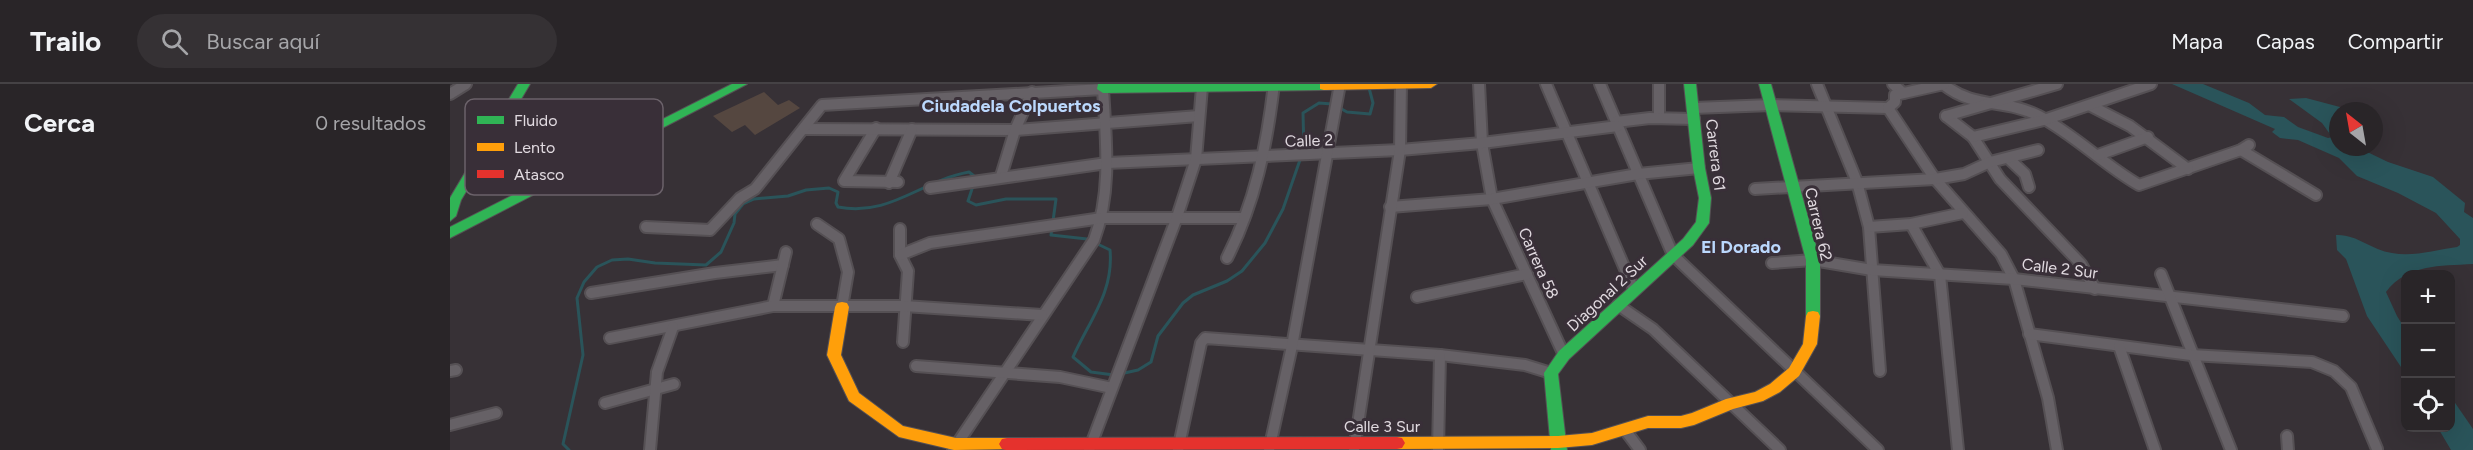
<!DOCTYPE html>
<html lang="es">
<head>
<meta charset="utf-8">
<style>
	body { margin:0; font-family:Figtree,sans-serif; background:#353134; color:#f1f3f6 }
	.controls { position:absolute; right:18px; bottom:18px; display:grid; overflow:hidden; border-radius:12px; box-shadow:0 6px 24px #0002 }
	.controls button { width:54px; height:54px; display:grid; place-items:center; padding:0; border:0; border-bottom:2px solid #454245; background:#292528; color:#f1f3f6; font:30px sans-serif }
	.compass { position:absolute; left:1879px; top:18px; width:54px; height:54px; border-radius:50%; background:#292528; box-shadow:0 6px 24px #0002; rotate:329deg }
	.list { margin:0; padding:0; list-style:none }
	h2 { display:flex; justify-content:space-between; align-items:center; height:78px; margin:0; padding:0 24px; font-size:26px }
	h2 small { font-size:20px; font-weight:400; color:#a5a5a8 }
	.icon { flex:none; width:33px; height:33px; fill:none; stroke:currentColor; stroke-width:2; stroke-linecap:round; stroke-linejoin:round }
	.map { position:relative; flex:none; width:2023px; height:366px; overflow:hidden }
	header { display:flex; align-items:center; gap:36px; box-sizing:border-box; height:84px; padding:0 30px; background:#292528; border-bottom:2px solid #454245 }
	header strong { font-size:28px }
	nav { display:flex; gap:33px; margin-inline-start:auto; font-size:21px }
	.search { width:420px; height:54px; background:#353134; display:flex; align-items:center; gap:15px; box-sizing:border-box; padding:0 21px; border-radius:33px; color:#a5a5a8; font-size:22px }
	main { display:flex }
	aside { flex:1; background:#292528 }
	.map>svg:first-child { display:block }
	.water { fill:#2a545a }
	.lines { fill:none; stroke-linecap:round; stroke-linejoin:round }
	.stream { stroke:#2a545a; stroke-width:3 }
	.building { fill:#554740 }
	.street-casing { stroke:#555054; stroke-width:14 }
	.fast-casing { stroke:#555054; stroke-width:2 }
	.slow-casing { stroke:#555054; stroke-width:2 }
	.jam-casing { stroke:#555054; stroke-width:2 }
	.street { stroke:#666166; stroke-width:10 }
	.fast { fill:#30b455; fill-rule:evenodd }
	.slow { fill:#ff9f0a; fill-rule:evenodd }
	.jam { fill:#e5322d; fill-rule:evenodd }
	.labels { text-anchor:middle; stroke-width:6; stroke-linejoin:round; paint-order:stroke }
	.street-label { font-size:16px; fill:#e1dae0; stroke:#392f38 }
	.neighbourhood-label { font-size:18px; font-weight:bold; fill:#bbd8fd; stroke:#392f38 }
	.key { fill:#392f38; stroke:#6b626a; stroke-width:1.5 }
	.key-label { font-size:16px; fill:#e1dae0 }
</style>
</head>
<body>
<header>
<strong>Trailo</strong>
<div class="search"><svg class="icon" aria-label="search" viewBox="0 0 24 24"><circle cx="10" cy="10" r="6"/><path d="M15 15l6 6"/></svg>Buscar aquí</div>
<nav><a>Mapa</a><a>Capas</a><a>Compartir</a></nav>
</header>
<main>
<aside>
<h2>Cerca<small>0 resultados</small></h2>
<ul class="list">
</ul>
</aside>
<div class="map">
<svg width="2023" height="366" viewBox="0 0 2023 366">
	<rect width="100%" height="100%" fill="#373136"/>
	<g class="water">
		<path d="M1722,0H1753L1799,19L1815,31L1834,33L1848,43L1878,54L1882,53L1872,39L1839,15L1856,14L1890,23L1892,27H1888V63H1907L1938,78L1983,93L2015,119L2014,128L2023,134V180C1990,182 1957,180 1936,208L1947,232L1955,245V289L1917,232L1896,175L1887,166L1886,151C1907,150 1921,166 1942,169C1963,173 1986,166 2007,163L2010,161V155L1986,129L1948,109L1907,92L1889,74L1848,56L1830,54L1822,48L1825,45Z"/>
		<polygon points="2001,313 2023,345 2023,366 2001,366 1988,344 2000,344"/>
	</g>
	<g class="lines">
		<g class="stream">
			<polyline points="888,23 897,28 920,30 923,19 918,0"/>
			<polyline points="854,68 853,29 869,19 882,20"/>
			<polyline points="523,102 518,117 526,121 556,115 606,115 603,137"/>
			<path d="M602,144L601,151L637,155L660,166C664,208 639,237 623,273L641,288L664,291"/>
			<polyline points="670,290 688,286 701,278 708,252 733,219 743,211 777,197 792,187 815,159 833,125 851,73"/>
			<path d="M119,366L113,360L133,271L127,214L134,198L147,183L162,176L178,175L205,179L256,181L271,168L284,139L285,130L293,120L304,115L338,112L356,106L379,104L388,108L386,119L388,123C440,133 470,97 519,88L524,92V96"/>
		</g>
	</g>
	<polygon class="building" points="314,8 328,21 339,16 350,24 305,51 295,41 282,48 263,32"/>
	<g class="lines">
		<g class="street-casing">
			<g id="street">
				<polyline points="1029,0 1032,59 1042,115 1114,271"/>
				<polyline points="1096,0 1184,206"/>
				<polyline points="1150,0 1223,171 1428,366"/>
				<polyline points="1209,0 1209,34"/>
				<polyline points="1367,0 1407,98 1419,143 1430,287"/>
				<polyline points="1443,0 1453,9"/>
				<path d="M1493,0C1525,26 1554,14 1589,32C1625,51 1654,81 1689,101L1791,66L1799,61"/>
				<polyline points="0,10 16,0"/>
				<polyline points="1641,22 1680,42 1738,85"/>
				<polyline points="1243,24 1322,21 1438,24"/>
				<polyline points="1438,24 1485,95 1551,170 1564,195 1598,314 1607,366"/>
				<polyline points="1438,24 1445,18 1445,11 1494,0"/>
				<polyline points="1496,32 1523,53 1550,95 1631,180 1645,205"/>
				<polyline points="1496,32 1607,0"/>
				<polyline points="1166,38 1200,34 1244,35"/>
				<polyline points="426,44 394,97 448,98"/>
				<polyline points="355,45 565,46 749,32"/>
				<polyline points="1523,53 1594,36 1701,0"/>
				<polyline points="1791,66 1866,111"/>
				<polyline points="1648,71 1698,53"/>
				<polyline points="1558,74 1575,90 1579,103"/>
				<polyline points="551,92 565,46 582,8"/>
				<polyline points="439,99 462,45"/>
				<polyline points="480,104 657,79 950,66 1032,59 1168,42"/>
				<polyline points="1305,105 1485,95 1514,90 1540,78 1588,66"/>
				<polyline points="940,123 1042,115 1188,90 1249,84"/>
				<polyline points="367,140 389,155 398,188 392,223"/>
				<polyline points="1461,140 1490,191 1508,366"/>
				<path d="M196,143L260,146L290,114L305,105L372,21L653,5C656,56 662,108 644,156L503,366"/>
				<polyline points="1419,143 1461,140 1513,129"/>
				<polyline points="450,145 450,171 458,187 453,258"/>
				<polyline points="450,171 480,159 652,134 794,134"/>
				<path d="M777,174C805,119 817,61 824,0"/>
				<polyline points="1322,179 1363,176 1422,186 1564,195 1893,232"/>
				<polyline points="1711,190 1781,366"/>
				<polyline points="141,209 265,189 333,181"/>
				<polyline points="967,213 1077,190"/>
				<polyline points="1168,221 1203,245 1330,366"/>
				<polyline points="323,222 336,168"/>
				<polyline points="1579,250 1741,271 1862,278 1884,287 1901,303 1927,365"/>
				<polyline points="160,254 323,222 454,222 592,231"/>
				<polyline points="1669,262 1705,366"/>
				<polyline points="466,282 610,293 662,304"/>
				<polyline points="0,287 6,286"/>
				<polyline points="155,319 224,300"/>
				<polyline points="0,341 46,329"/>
				<polyline points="1175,346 1190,366"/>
				<polyline points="1837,352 1838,366"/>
				<polyline points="200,366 207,288 223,243"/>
				<polyline points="639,366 727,133 746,75 752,3"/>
				<polyline points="728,366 751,259 755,254 990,271 1075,281 1101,289"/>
				<polyline points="819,366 842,262 890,0"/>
				<polyline points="904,366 950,66 951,0"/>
				<polyline points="988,366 990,271"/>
			</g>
		</g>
		<g class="fast-casing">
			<g id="fast">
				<polygon points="68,0 80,0 11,116 6,132 0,137 0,114"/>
				<polygon points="282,0 297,0 0,154 0,143"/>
				<polygon points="648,0 878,0 880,2 874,6 653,9 647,5"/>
				<polygon points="1234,0 1246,0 1255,84 1261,114 1259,139 1243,161 1119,275 1108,290 1117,366 1101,366 1094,289 1109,267 1233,155 1246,138 1249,114 1243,84"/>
				<polygon points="1309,0 1321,0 1370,176 1370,232 1368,236 1358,236 1356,232 1356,176"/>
			</g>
		</g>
		<g class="slow-casing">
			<g id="slow">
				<polygon points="870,0 987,0 981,4 874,6 870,5"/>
				<polygon points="392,218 397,219 399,223 391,271 409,309 453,342 506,354 557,354 562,355 565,360 562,365 504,366 449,353 399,317 377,271 385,223 387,219"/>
				<polygon points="1363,227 1368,228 1370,232 1367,260 1349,292 1330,308 1313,317 1283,325 1244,341 1231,344 1198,344 1142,361 1108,364 947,365 942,364 939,359 942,354 947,353 1108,352 1142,349 1198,332 1231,332 1242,329 1276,315 1305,308 1320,300 1339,284 1353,260 1356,232 1358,228"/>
			</g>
		</g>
		<g class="jam-casing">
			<polygon id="jam" points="947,353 952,354 955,359 952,364 947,365 556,366 552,365 549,360 552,355 557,354"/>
		</g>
		<use href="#street" class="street"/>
		<use href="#fast" class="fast"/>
		<use href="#slow" class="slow"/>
		<use href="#jam" class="jam"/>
	</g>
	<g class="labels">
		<g class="street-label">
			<text transform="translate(859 56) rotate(-2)" y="6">Calle 2</text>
			<text transform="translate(1266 71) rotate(83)" y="6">Carrera 61</text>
			<text transform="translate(1369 140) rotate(77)" y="6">Carrera 62</text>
			<text transform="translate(1089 179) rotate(66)" y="6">Carrera 58</text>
			<text transform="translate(1610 184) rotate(7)" y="6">Calle 2 Sur</text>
			<text transform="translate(1157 209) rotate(-43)" y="6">Diagonal 2 Sur</text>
			<text x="932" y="348">Calle 3 Sur</text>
		</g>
		<g class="neighbourhood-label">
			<text x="561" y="28">Ciudadela Colpuertos</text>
			<text x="1291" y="169">El Dorado</text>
		</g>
	</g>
	<rect x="15" y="15" width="198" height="96" rx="9" class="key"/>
	<rect x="27" y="32" width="27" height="8" fill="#30b455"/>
	<rect x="27" y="59" width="27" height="8" fill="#ff9f0a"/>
	<rect x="27" y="86" width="27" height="8" fill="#e5322d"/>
	<g class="key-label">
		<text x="64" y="42">Fluido</text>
		<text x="64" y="69">Lento</text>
		<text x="64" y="96">Atasco</text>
	</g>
</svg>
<div class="controls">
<button>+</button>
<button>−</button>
<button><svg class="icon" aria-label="locate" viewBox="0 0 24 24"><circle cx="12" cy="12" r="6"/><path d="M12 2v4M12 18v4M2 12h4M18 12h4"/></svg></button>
</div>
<svg class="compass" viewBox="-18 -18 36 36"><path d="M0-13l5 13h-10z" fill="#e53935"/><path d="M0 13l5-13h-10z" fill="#a5a5a8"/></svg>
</div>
</main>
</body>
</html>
